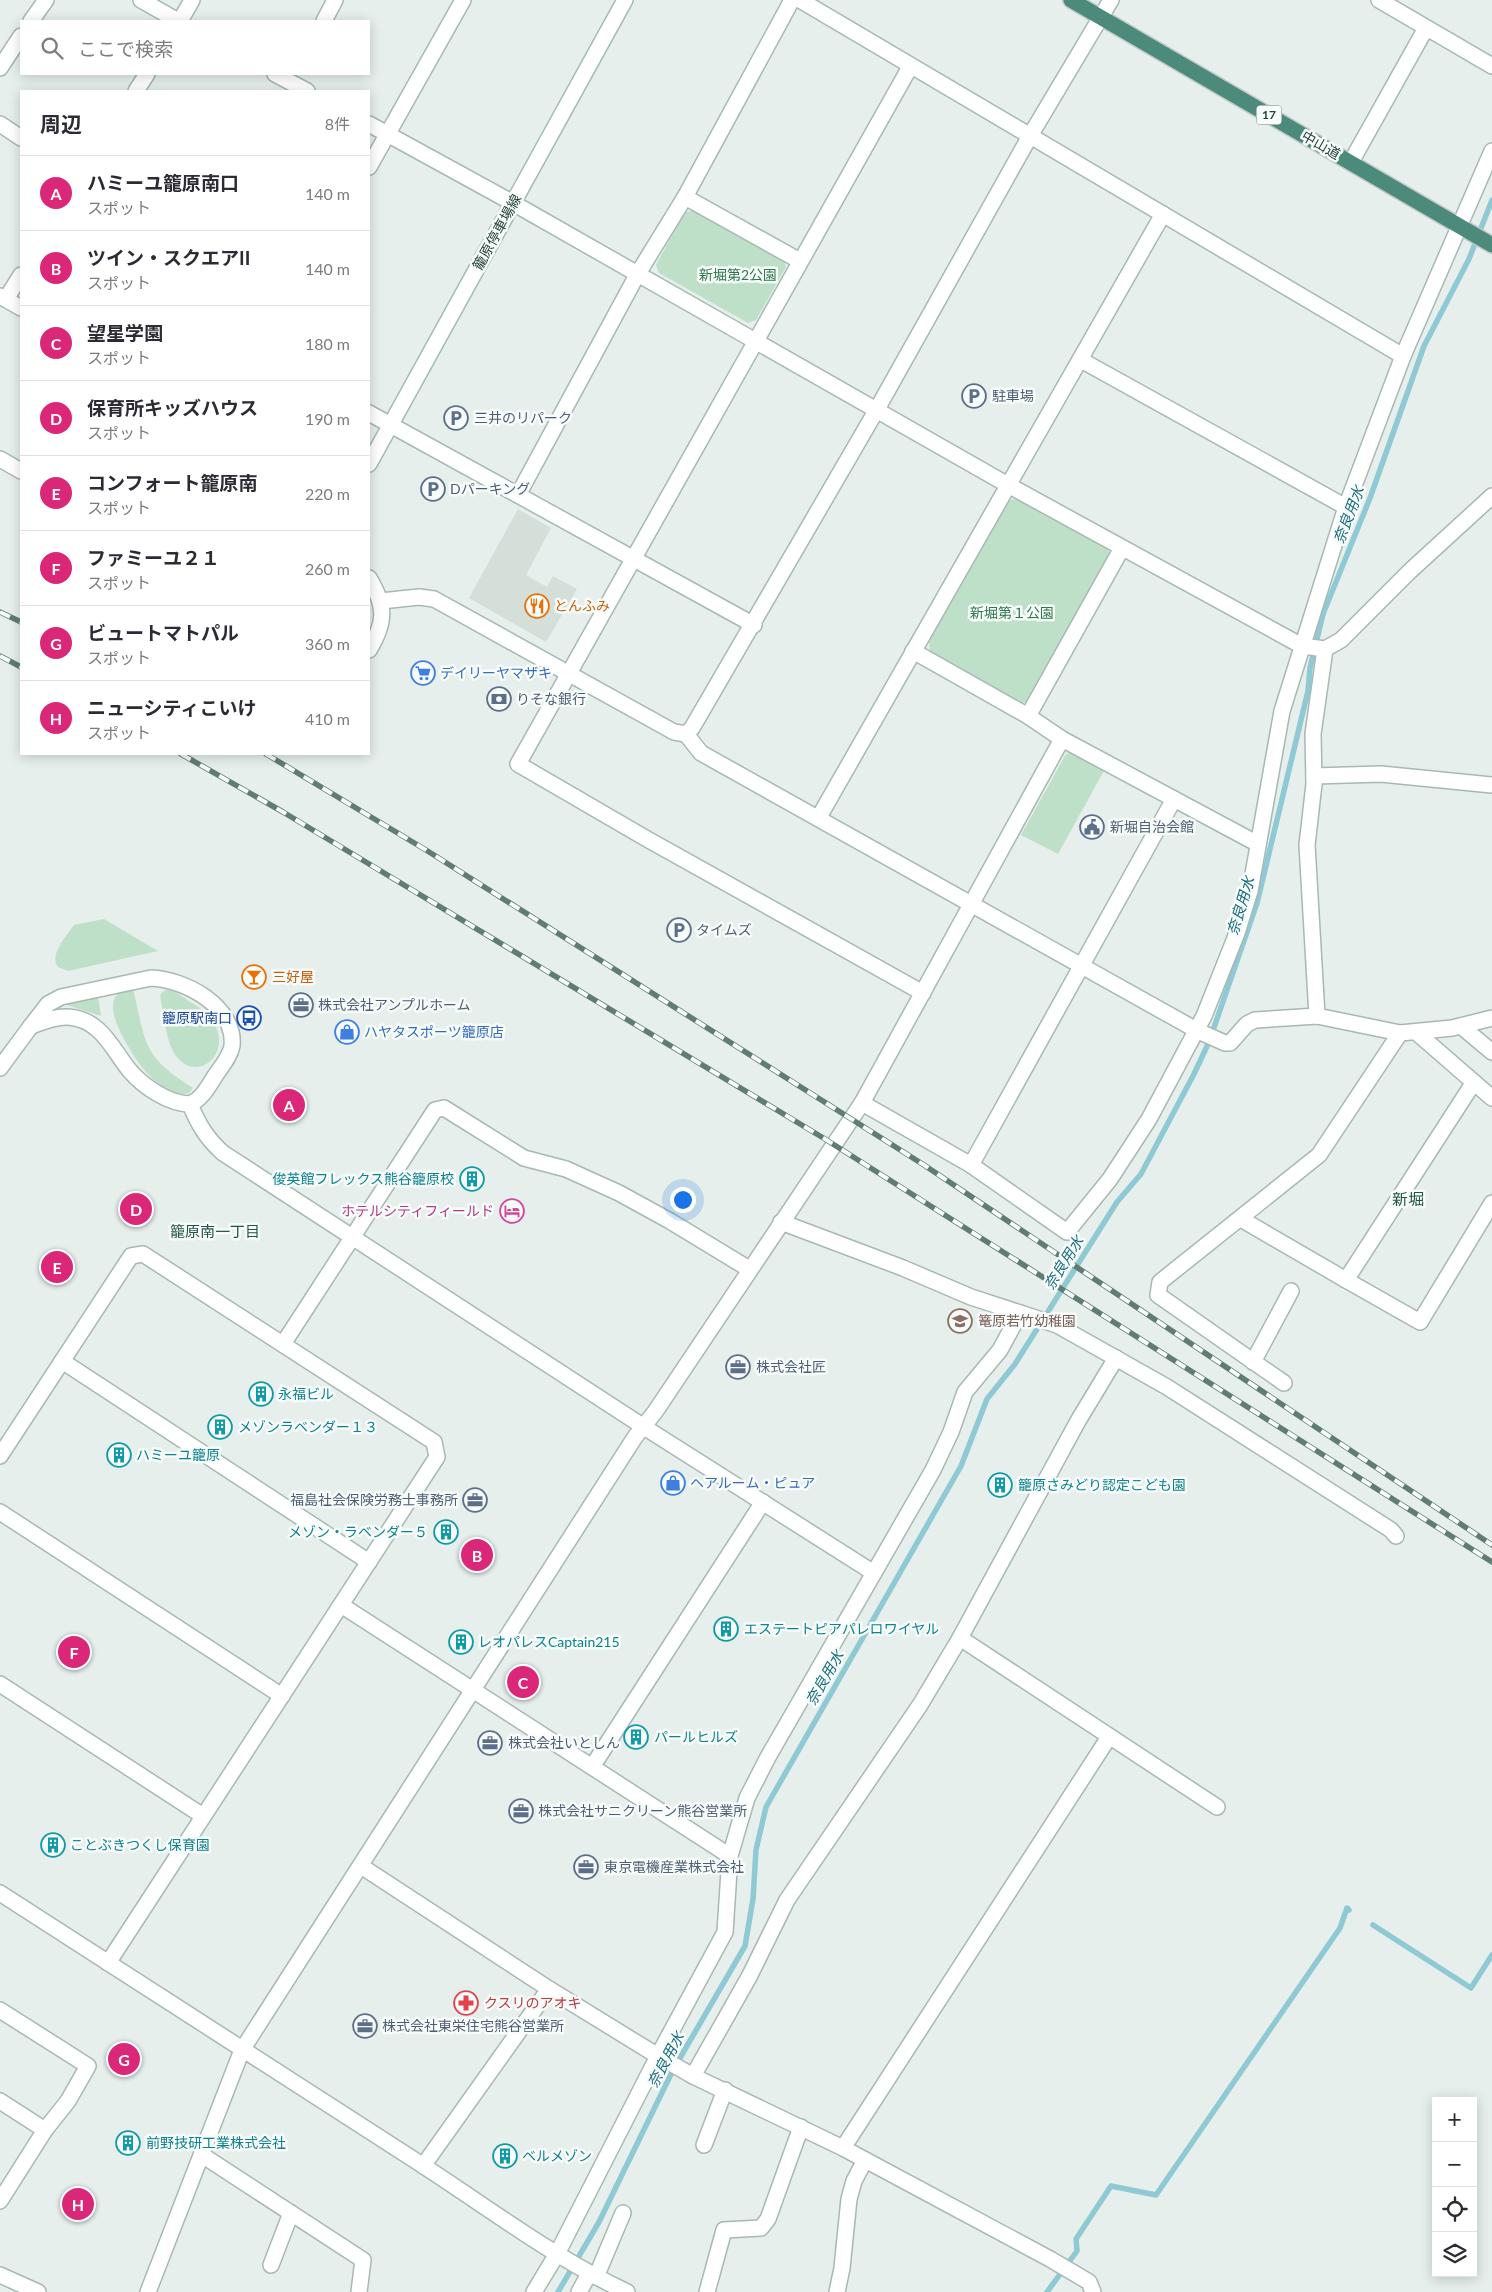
<!DOCTYPE html>
<html lang="ja">
<head>
<meta charset="utf-8">
<style>
	body { margin:0; font-family:Lato,"Noto Sans JP",sans-serif; background:#f7f7f7; color:#2b2b33 }
	.controls { position:absolute; right:15px; bottom:15px; display:grid; overflow:hidden; border-radius:0px; box-shadow:0 2px 12px #0003 }
	.controls button { width:45px; height:45px; display:grid; place-items:center; padding:0; border:0; border-bottom:1px solid #e1e1e2; background:#fff; color:#2b2b33; font:25px sans-serif }
	.you { position:absolute; left:682px; top:1199px; width:18px; height:18px; margin:-12px; border:4px solid #fff; border-radius:50%; background:#1a73e8; box-shadow:0 0 0 8px #1a73e833 }
	.badge { display:grid; place-items:center; width:32px; height:32px; border-radius:50%; background:#db2777; color:#fff; font-size:16px; font-weight:700 }
	.pin { position:absolute; translate:-50% -50%; border:2px solid #fff; box-shadow:0 1px 5px #0006 }
	.list { margin:0; padding:0; list-style:none }
	h2 { display:flex; justify-content:space-between; align-items:center; height:65px; margin:0; padding:0 20px; font-size:21px }
	h2 small { font-size:16px; font-weight:400; color:#7c7c81 }
	.list li { display:grid; grid-template-columns:32px 1fr auto; gap:15px; align-items:center; box-sizing:border-box; height:75px; padding:0 20px; border-top:1px solid #e1e1e2 }
	.list b { display:block; font-size:19px; white-space:nowrap }
	.list p { margin:0; font-size:16px; white-space:nowrap; color:#7c7c81 }
	.list em { font-size:16px; font-style:normal; color:#7c7c81 }
	.icon { flex:none; width:28px; height:28px; fill:none; stroke:currentColor; stroke-width:2; stroke-linecap:round; stroke-linejoin:round }
	.map { position:relative; flex:none; width:1492px; height:2292px; overflow:hidden }
	.search { position:absolute; background:#fff; box-shadow:0 2px 12px #0003; left:20px; top:20px; width:350px; height:55px; display:flex; align-items:center; gap:12px; box-sizing:border-box; padding:0 18px; border-radius:0px; color:#7c7c81; font-size:19px }
	.panel { position:absolute; background:#fff; box-shadow:0 2px 12px #0003; left:20px; top:90px; width:350px; height:665px; border-radius:0px }
	.map>svg:first-child { display:block }
	.built { fill:#d4dfda }
	.green { fill:#bfe0c8 }
	.lines { fill:none; stroke-linecap:round; stroke-linejoin:round }
	.stream { stroke:#8ec9d4; stroke-width:5.5 }
	.minor-casing { stroke:#a8b8b2; stroke-width:18 }
	.tertiary-casing { stroke:#a8b8b2; stroke-width:18 }
	.secondary-casing { stroke:#a4bbb3; stroke-width:18 }
	.trunk-casing { stroke:#c2cac8; stroke-width:18 }
	.minor { stroke:#fff; stroke-width:15 }
	.tertiary { stroke:#fff; stroke-width:15 }
	.secondary { stroke:#fff; stroke-width:15 }
	.trunk { stroke:#4c8a7c; stroke-width:15 }
	.rail-casing { stroke:#5f7d75; stroke-width:5.5 }
	.rail { stroke:#f7fbf9; stroke-width:4; stroke-dasharray:11; stroke-linecap:butt }
	.labels { text-anchor:middle; stroke-width:5; stroke-linejoin:round; paint-order:stroke }
	.shield { fill:#f7fbf9; stroke:#637a73; stroke-width:1 }
	.shield-label { font-size:12px; font-weight:bold; fill:#24423a }
	.street-label { font-size:14px; fill:#24423a; stroke:#f7fbf9 }
	.park-label { font-size:14px; fill:#2d7a4b; stroke:#f7fbf9 }
	.service-label { font-size:14px; fill:#4e5e75; stroke:#f7fbf9; text-anchor:start }
	.food-label { font-size:14px; fill:#c56008; stroke:#f7fbf9; text-anchor:start }
	.shop-label { font-size:14px; fill:#366cbe; stroke:#f7fbf9; text-anchor:start }
	.transit-label { font-size:14px; fill:#164399; stroke:#f7fbf9; text-anchor:end }
	.culture-label { font-size:14px; fill:#0d838f; stroke:#f7fbf9; text-anchor:start }
	.hotel-label { font-size:14px; fill:#b23c85; stroke:#f7fbf9; text-anchor:end }
	.education-label { font-size:14px; fill:#785e54; stroke:#f7fbf9; text-anchor:start }
	.health-label { font-size:14px; fill:#be3a42; stroke:#f7fbf9; text-anchor:start }
	.water-label { font-size:15px; font-style:italic; fill:#1c6f80; stroke:#f7fbf9 }
	.neighbourhood-label { font-size:15px; fill:#1f5548; stroke:#f7fbf9 }
	.quarter-label { font-size:16px; fill:#1f5548; stroke:#f7fbf9 }
</style>
</head>
<body>
<div class="map">
<svg width="1492" height="2292" viewBox="0 0 1492 2292">
	<rect width="100%" height="100%" fill="#e6efeb"/>
	<polygon class="built" points="518,509 551,528 526,575 547,587 553,576 577,589 546,642 469,598"/>
	<g class="green">
		<polygon points="696,209 783,257 786,267 756,320 748,323 659,273 656,265 684,213"/>
		<polygon points="1017,499 1108,549 1111,558 1030,701 1022,703 930,651 929,642 1009,500"/>
		<polygon points="1074,752 1105,769 1058,854 1021,835 1066,754"/>
		<path d="M104,919L158,951L68,971L58,967C49,954 66,937 74,925Z"/>
		<path d="M133,988C146,1044 142,1056 193,1088L189,1093L179,1095C168,1091 155,1082 147,1073C135,1060 107,1017 114,1000C117,991 125,990 133,988Z"/>
		<path d="M165,990C174,989 184,998 192,1003C251,1038 199,1093 174,1053C166,1039 164,1016 161,1001L160,995Z"/>
		<polygon points="98,997 101,1016 67,1005 68,1003"/>
	</g>
	<g class="lines">
		<g class="stream">
			<polyline points="1373,1925 1471,1988 1492,1955"/>
			<polyline points="558,2292 599,2222 673,2070 745,1946 753,1899 756,1850 766,1807 961,1466 987,1399 1015,1364 1117,1202 1141,1174 1194,1074 1209,1042 1257,903 1308,691 1310,668 1323,614 1370,498 1424,346 1469,259 1492,200"/>
			<polyline points="1047,2292 1077,2251 1076,2239 1111,2186 1156,2195 1340,1928 1347,1908 1349,1910"/>
		</g>
		<g class="minor-casing">
			<g id="minor">
				<polyline points="141,0 178,21"/>
				<polyline points="800,0 1403,356"/>
				<polyline points="1379,0 1492,66"/>
				<polyline points="31,21 46,0"/>
				<polyline points="180,21 192,0"/>
				<polyline points="324,21 335,0"/>
				<polyline points="910,67 518,764 647,839 923,993"/>
				<polyline points="0,68 21,36"/>
				<polyline points="275,74 307,91"/>
				<polyline points="136,91 147,74"/>
				<polyline points="0,124 21,138"/>
				<polyline points="369,124 513,203 1008,485 1302,646 1325,649 1341,640 1410,571 1492,496"/>
				<polyline points="1351,162 1426,28"/>
				<polyline points="369,167 463,0"/>
				<polyline points="685,197 800,261"/>
				<polyline points="0,296 21,308"/>
				<polyline points="6,299 21,275"/>
				<polyline points="1081,360 1346,507"/>
				<polyline points="369,413 754,625"/>
				<polyline points="518,495 637,275 685,197 792,0"/>
				<path d="M369,578C386,606 386,622 369,650"/>
				<polyline points="913,651 1028,716 1122,548"/>
				<polyline points="1028,716 1062,739 1258,844"/>
				<polyline points="686,734 701,753 1198,1031 1225,1043 1230,1043 1247,1024 1255,1020 1317,1016 1400,1033 1452,1028 1492,1018"/>
				<polyline points="1062,739 862,1103 971,1165 1067,1232 1110,1179 1149,1119 1204,1016 1237,933 1250,891 1282,711 1346,507 1403,356 1492,151"/>
				<polyline points="1314,776 1381,774 1492,785"/>
				<polyline points="819,817 1163,214"/>
				<path d="M151,978C184,979 236,1006 232,1046C230,1057 221,1067 215,1076C208,1087 202,1099 190,1104C169,1104 144,1087 130,1071C112,1049 101,1019 68,1017C56,1016 42,1022 31,1026L48,1004L61,997Z"/>
				<polyline points="1317,1016 1307,845 1314,784 1313,734 1325,649"/>
				<polyline points="1461,1026 1492,1052"/>
				<polyline points="1416,1032 1492,1098"/>
				<polyline points="971,1165 1174,799"/>
				<polyline points="1241,1219 1346,1280 1474,1082"/>
				<polyline points="781,1222 903,1268 971,1297 1057,1325 1167,1387 1391,1530 1396,1536"/>
				<polyline points="1346,1280 1420,1322 1492,1203"/>
				<polyline points="283,1344 435,1110 444,1108 524,1158 566,1169 619,1193 670,1221 749,1269"/>
				<polyline points="62,1361 369,1562"/>
				<polyline points="1253,1362 1291,1291"/>
				<polyline points="1284,1383 1158,1295 1160,1282 1319,1155 1400,1033"/>
				<polyline points="644,1427 874,1573"/>
				<polyline points="0,1456 131,1256 143,1254 434,1442 437,1457 108,1963"/>
				<polyline points="0,1512 282,1696"/>
				<polyline points="341,1605 730,1856"/>
				<polyline points="960,1638 1217,1807"/>
				<polyline points="0,1684 203,1816"/>
				<polyline points="592,1767 763,1502"/>
				<polyline points="361,1866 549,1989 658,2056 693,2076 843,2148 1050,2259 1089,2282 1093,2292"/>
				<polyline points="0,2010 88,2066 68,2101 45,2130 0,2201"/>
				<polyline points="693,2076 749,1977 787,1900 920,1705 960,1638 1078,1421 1116,1358"/>
				<polyline points="0,2101 45,2130"/>
				<polyline points="704,2145 725,2090"/>
				<polyline points="843,2148 1109,1737"/>
				<polyline points="202,2155 363,2260 359,2292"/>
				<polyline points="423,2166 549,1989"/>
				<polyline points="271,2265 291,2213"/>
				<polyline points="0,2275 38,2292"/>
				<polyline points="596,2277 623,2213"/>
				<polyline points="534,2292 557,2254 658,2056 725,1932 730,1856 747,1798 768,1757 933,1470 951,1432 965,1392 1000,1350 1020,1313"/>
				<polyline points="579,2292 589,2274"/>
				<polyline points="707,2292 724,2230 761,2228 768,2219 801,2127"/>
				<polyline points="837,2292 842,2268 849,2199 854,2181 865,2160"/>
			</g>
		</g>
		<g class="tertiary-casing">
			<g id="tertiary">
				<polyline points="0,459 21,471"/>
				<polyline points="381,601 419,597 434,599 674,732 686,734 692,728 876,411 1030,136 1111,0"/>
				<polyline points="0,1068 31,1026"/>
				<path d="M190,1104C198,1124 207,1139 223,1153L644,1427"/>
				<path d="M0,1893C138,1983 277,2072 416,2161C486,2206 552,2257 627,2292"/>
				<polyline points="148,2292 242,2050 635,1437 655,1412 862,1103"/>
			</g>
		</g>
		<g class="secondary-casing">
			<polyline id="secondary" points="369,464 625,0"/>
		</g>
		<g class="trunk-casing">
			<polyline id="trunk" points="1071,0 1492,245"/>
		</g>
		<use href="#minor" class="minor"/>
		<use href="#tertiary" class="tertiary"/>
		<use href="#secondary" class="secondary"/>
		<use href="#trunk" class="trunk"/>
		<g class="rail-casing">
			<g id="rail">
				<polyline points="0,612 21,622"/>
				<polyline points="0,656 21,667"/>
				<polyline points="181,754 283,812 825,1139 1492,1562"/>
				<polyline points="266,754 426,850 924,1165 1492,1545"/>
			</g>
		</g>
		<use href="#rail" class="rail"/>
	</g>
	<defs>
		<g id="parking-ring" transform="scale(1.25)"><circle r="9.5" fill="#f7fbf9" stroke="#5c6f8a" stroke-width="1.5"/><path d="M-3.5-5.5H1a3.5 3.5 0 0 1 0 7H-1V5.5H-3.5ZM-1-3.4V-.6H.8a1.4 1.4 0 0 0 0-2.8Z" fill="#5c6f8a"/></g>
		<g id="restaurant-ring" transform="scale(1.25)"><circle r="9.5" fill="#f7fbf9" stroke="#e8710a" stroke-width="1.5"/><path d="M-5-6h1v4h1v-4h1v4h1v-4h1v5L-1.5 .5V6h-2V.5L-5-1ZM5-6V6H3V1.5H1.5Q1.5-4 5-6Z" fill="#e8710a"/></g>
		<g id="supermarket-ring" transform="scale(1.25)"><circle r="9.5" fill="#f7fbf9" stroke="#3f7fe0" stroke-width="1.5"/><path d="M-6-5.5h2.5l.6 2H6L4.5 2H-2.5L-4.4-4H-6ZM-1.5 3.2a1.3 1.3 0 1 0 .1 0ZM3 3.2a1.3 1.3 0 1 0 .1 0Z" fill="#3f7fe0"/></g>
		<g id="bank-ring" transform="scale(1.25)"><circle r="9.5" fill="#f7fbf9" stroke="#5c6f8a" stroke-width="1.5"/><path d="M-6-4H6V4H-6ZM0-2.3a2.3 2.3 0 1 0 0 4.6a2.3 2.3 0 1 0 0-4.6Z" fill="#5c6f8a"/></g>
		<g id="civic-ring" transform="scale(1.25)"><circle r="9.5" fill="#f7fbf9" stroke="#5c6f8a" stroke-width="1.5"/><path d="M-.6-6.5H3V-4.5H.6V-3L4-1V1h2V6H-6V1h2V-1L-.6-3ZM-1.2 2.5V6h2.4V2.5Z" fill="#5c6f8a"/></g>
		<g id="bar-ring" transform="scale(1.25)"><circle r="9.5" fill="#f7fbf9" stroke="#e8710a" stroke-width="1.5"/><path d="M-6-5H6L.8 .8V4.5H3.5V6h-7V4.5H-.8V.8Z" fill="#e8710a"/></g>
		<g id="office-ring" transform="scale(1.25)"><circle r="9.5" fill="#f7fbf9" stroke="#5c6f8a" stroke-width="1.5"/><path d="M-6-3h4V-5.5h4V-3h4V5H-6ZM-1-4.5V-3h2v-1.5ZM-6 0V1H6V0Z" fill="#5c6f8a"/></g>
		<g id="bus-ring" transform="scale(1.25)"><circle r="9.5" fill="#f7fbf9" stroke="#1a4fb4" stroke-width="1.5"/><path d="M-5-6H5V4H4V6H2V4H-2V6H-4V4H-5ZM-3.5-4V0h7V-4ZM-3.5 1.2v1.5H-2V1.2ZM2 1.2v1.5H3.5V1.2Z" fill="#1a4fb4"/></g>
		<g id="shop-ring" transform="scale(1.25)"><circle r="9.5" fill="#f7fbf9" stroke="#3f7fe0" stroke-width="1.5"/><path d="M-5-2.5h2.3a2.7 3.5 0 0 1 5.4 0H5L5.5 6h-11ZM-1.5-2.5h3a1.5 2.3 0 0 0-3 0Z" fill="#3f7fe0"/></g>
		<g id="building-ring" transform="scale(1.25)"><circle r="9.5" fill="#f7fbf9" stroke="#0f9aa8" stroke-width="1.5"/><path d="M-4-6H4V6H1V3H-1V6H-4ZM-2.5-4.3h1.7v1.8h-1.7ZM.8-4.3h1.7v1.8H.8ZM-2.5-1h1.7V.8h-1.7ZM.8-1h1.7V.8H.8Z" fill="#0f9aa8"/></g>
		<g id="hotel-ring" transform="scale(1.25)"><circle r="9.5" fill="#f7fbf9" stroke="#d1479c" stroke-width="1.5"/><path d="M-6-4.5h1.5V1H6V5H4.5V3h-9V5H-6ZM-4 0a1.8 1.8 0 1 1 3.6 0ZM.5 0V-2.5h3Q6-2.5 6 0Z" fill="#d1479c"/></g>
		<g id="school-ring" transform="scale(1.25)"><circle r="9.5" fill="#f7fbf9" stroke="#8d6e63" stroke-width="1.5"/><path d="M0-5L7-2L0 1L-7-2ZM-4 1L0 2.5L4 1V4Q0 6-4 4Z" fill="#8d6e63"/></g>
		<g id="pharmacy-ring" transform="scale(1.25)"><circle r="9.5" fill="#f7fbf9" stroke="#e0444e" stroke-width="1.5"/><path d="M-2-6h4v4h4v4h-4v4h-4v-4h-4v-4h4Z" fill="#e0444e"/></g>
	</defs>
	<g fill-rule="evenodd">
		<use href="#parking-ring" x="974" y="396"/>
		<use href="#parking-ring" x="456" y="418"/>
		<use href="#parking-ring" x="433" y="489"/>
		<use href="#restaurant-ring" x="537" y="606"/>
		<use href="#supermarket-ring" x="423" y="673"/>
		<use href="#bank-ring" x="499" y="699"/>
		<use href="#civic-ring" x="1092" y="827"/>
		<use href="#parking-ring" x="679" y="930"/>
		<use href="#bar-ring" x="254" y="977"/>
		<use href="#office-ring" x="301" y="1005"/>
		<use href="#bus-ring" x="249" y="1018"/>
		<use href="#shop-ring" x="347" y="1032"/>
		<use href="#building-ring" x="472" y="1179"/>
		<use href="#hotel-ring" x="512" y="1211"/>
		<use href="#school-ring" x="960" y="1321"/>
		<use href="#office-ring" x="738" y="1367"/>
		<use href="#building-ring" x="261" y="1394"/>
		<use href="#building-ring" x="220" y="1427"/>
		<use href="#building-ring" x="119" y="1455"/>
		<use href="#shop-ring" x="673" y="1483"/>
		<use href="#building-ring" x="1000" y="1485"/>
		<use href="#office-ring" x="475" y="1500"/>
		<use href="#building-ring" x="446" y="1532"/>
		<use href="#building-ring" x="726" y="1629"/>
		<use href="#building-ring" x="461" y="1642"/>
		<use href="#building-ring" x="636" y="1737"/>
		<use href="#office-ring" x="490" y="1743"/>
		<use href="#office-ring" x="521" y="1811"/>
		<use href="#building-ring" x="53" y="1845"/>
		<use href="#office-ring" x="586" y="1867"/>
		<use href="#pharmacy-ring" x="466" y="2003"/>
		<use href="#office-ring" x="365" y="2026"/>
		<use href="#building-ring" x="128" y="2143"/>
		<use href="#building-ring" x="505" y="2156"/>
	</g>
	<g class="labels">
		<rect class="shield" x="1256.5" y="105.5" width="25" height="19" rx="4"/>
		<g class="shield-label">
			<text x="1269" y="119">17</text>
		</g>
		<g class="street-label">
			<text transform="translate(1321 145) rotate(30)" y="5">中山道</text>
			<text transform="translate(497 232) rotate(-61)" y="5">籠原停車場線</text>
		</g>
		<g class="park-label">
			<text x="738" y="280">新堀第2公園</text>
			<text x="1012" y="618">新堀第１公園</text>
		</g>
		<g class="service-label">
			<text x="992" y="401">駐車場</text>
			<text x="474" y="423">三井のリパーク</text>
			<text x="450" y="494">Dパーキング</text>
			<text x="516" y="704">りそな銀行</text>
			<text x="1110" y="832">新堀自治会館</text>
			<text x="696" y="935">タイムズ</text>
			<text x="318" y="1010">株式会社アンプルホーム</text>
			<text x="756" y="1372">株式会社匠</text>
			<text x="458" y="1505" text-anchor="end">福島社会保険労務士事務所</text>
			<text x="508" y="1748">株式会社いとしん</text>
			<text x="538" y="1816">株式会社サニクリーン熊谷営業所</text>
			<text x="604" y="1872">東京電機産業株式会社</text>
			<text x="382" y="2031">株式会社東栄住宅熊谷営業所</text>
		</g>
		<g class="food-label">
			<text x="554" y="611">とんふみ</text>
			<text x="272" y="982">三好屋</text>
		</g>
		<g class="shop-label">
			<text x="440" y="678">デイリーヤマザキ</text>
			<text x="364" y="1037">ハヤタスポーツ籠原店</text>
			<text x="690" y="1488">ヘアルーム・ピュア</text>
		</g>
		<g class="transit-label">
			<text x="232" y="1023">籠原駅南口</text>
		</g>
		<g class="culture-label">
			<text x="454" y="1184" text-anchor="end">俊英館フレックス熊谷籠原校</text>
			<text x="278" y="1399">永福ビル</text>
			<text x="238" y="1432">メゾンラベンダー１３</text>
			<text x="136" y="1460">ハミーユ籠原</text>
			<text x="1018" y="1490">籠原さみどり認定こども園</text>
			<text x="428" y="1537" text-anchor="end">メゾン・ラベンダー５</text>
			<text x="744" y="1634">エステートピアパレロワイヤル</text>
			<text x="478" y="1647">レオパレスCaptain215</text>
			<text x="654" y="1742">パールヒルズ</text>
			<text x="70" y="1850">ことぶきつくし保育園</text>
			<text x="146" y="2148">前野技研工業株式会社</text>
			<text x="522" y="2161">ベルメゾン</text>
		</g>
		<g class="hotel-label">
			<text x="494" y="1216">ホテルシティフィールド</text>
		</g>
		<g class="education-label">
			<text x="978" y="1326">篭原若竹幼稚園</text>
		</g>
		<g class="health-label">
			<text x="484" y="2008">クスリのアオキ</text>
		</g>
		<g class="water-label">
			<text transform="translate(1349 515) rotate(-69)" y="5">奈良用水</text>
			<text transform="translate(1241 906) rotate(-73)" y="5">奈良用水</text>
			<text transform="translate(1064 1263) rotate(-58)" y="5">奈良用水</text>
			<text transform="translate(825 1678) rotate(-60)" y="5">奈良用水</text>
			<text transform="translate(666 2060) rotate(-62)" y="5">奈良用水</text>
		</g>
		<g class="neighbourhood-label">
			<text x="215" y="1237">籠原南一丁目</text>
		</g>
		<g class="quarter-label">
			<text x="1408" y="1205">新堀</text>
		</g>
	</g>
</svg>
<div class="controls">
<button>+</button>
<button>−</button>
<button><svg class="icon" aria-label="locate" viewBox="0 0 24 24"><circle cx="12" cy="12" r="6"/><path d="M12 2v4M12 18v4M2 12h4M18 12h4"/></svg></button>
<button><svg class="icon" aria-label="layers" viewBox="0 0 24 24"><path d="M12 4l9 5-9 5-9-5zM3 14l9 5 9-5"/></svg></button>
</div>
<div class="you"></div>
<div class="pin badge" style="left:289px;top:1105px">A</div>
<div class="pin badge" style="left:477px;top:1555px">B</div>
<div class="pin badge" style="left:523px;top:1682px">C</div>
<div class="pin badge" style="left:136px;top:1209px">D</div>
<div class="pin badge" style="left:57px;top:1267px">E</div>
<div class="pin badge" style="left:74px;top:1652px">F</div>
<div class="pin badge" style="left:124px;top:2059px">G</div>
<div class="pin badge" style="left:78px;top:2204px">H</div>
<div class="search"><svg class="icon" aria-label="search" viewBox="0 0 24 24"><circle cx="10" cy="10" r="6"/><path d="M15 15l6 6"/></svg>ここで検索</div>
<section class="panel">
<h2>周辺<small>8件</small></h2>
<ul class="list">
<li><span class="badge">A</span><div><b>ハミーユ籠原南口</b><p>スポット</p></div><em>140 m</em></li>
<li><span class="badge">B</span><div><b>ツイン・スクエアII</b><p>スポット</p></div><em>140 m</em></li>
<li><span class="badge">C</span><div><b>望星学園</b><p>スポット</p></div><em>180 m</em></li>
<li><span class="badge">D</span><div><b>保育所キッズハウス</b><p>スポット</p></div><em>190 m</em></li>
<li><span class="badge">E</span><div><b>コンフォート籠原南</b><p>スポット</p></div><em>220 m</em></li>
<li><span class="badge">F</span><div><b>ファミーユ２１</b><p>スポット</p></div><em>260 m</em></li>
<li><span class="badge">G</span><div><b>ビュートマトパル</b><p>スポット</p></div><em>360 m</em></li>
<li><span class="badge">H</span><div><b>ニューシティこいけ</b><p>スポット</p></div><em>410 m</em></li>
</ul>
</section>
</div>
</body>
</html>
